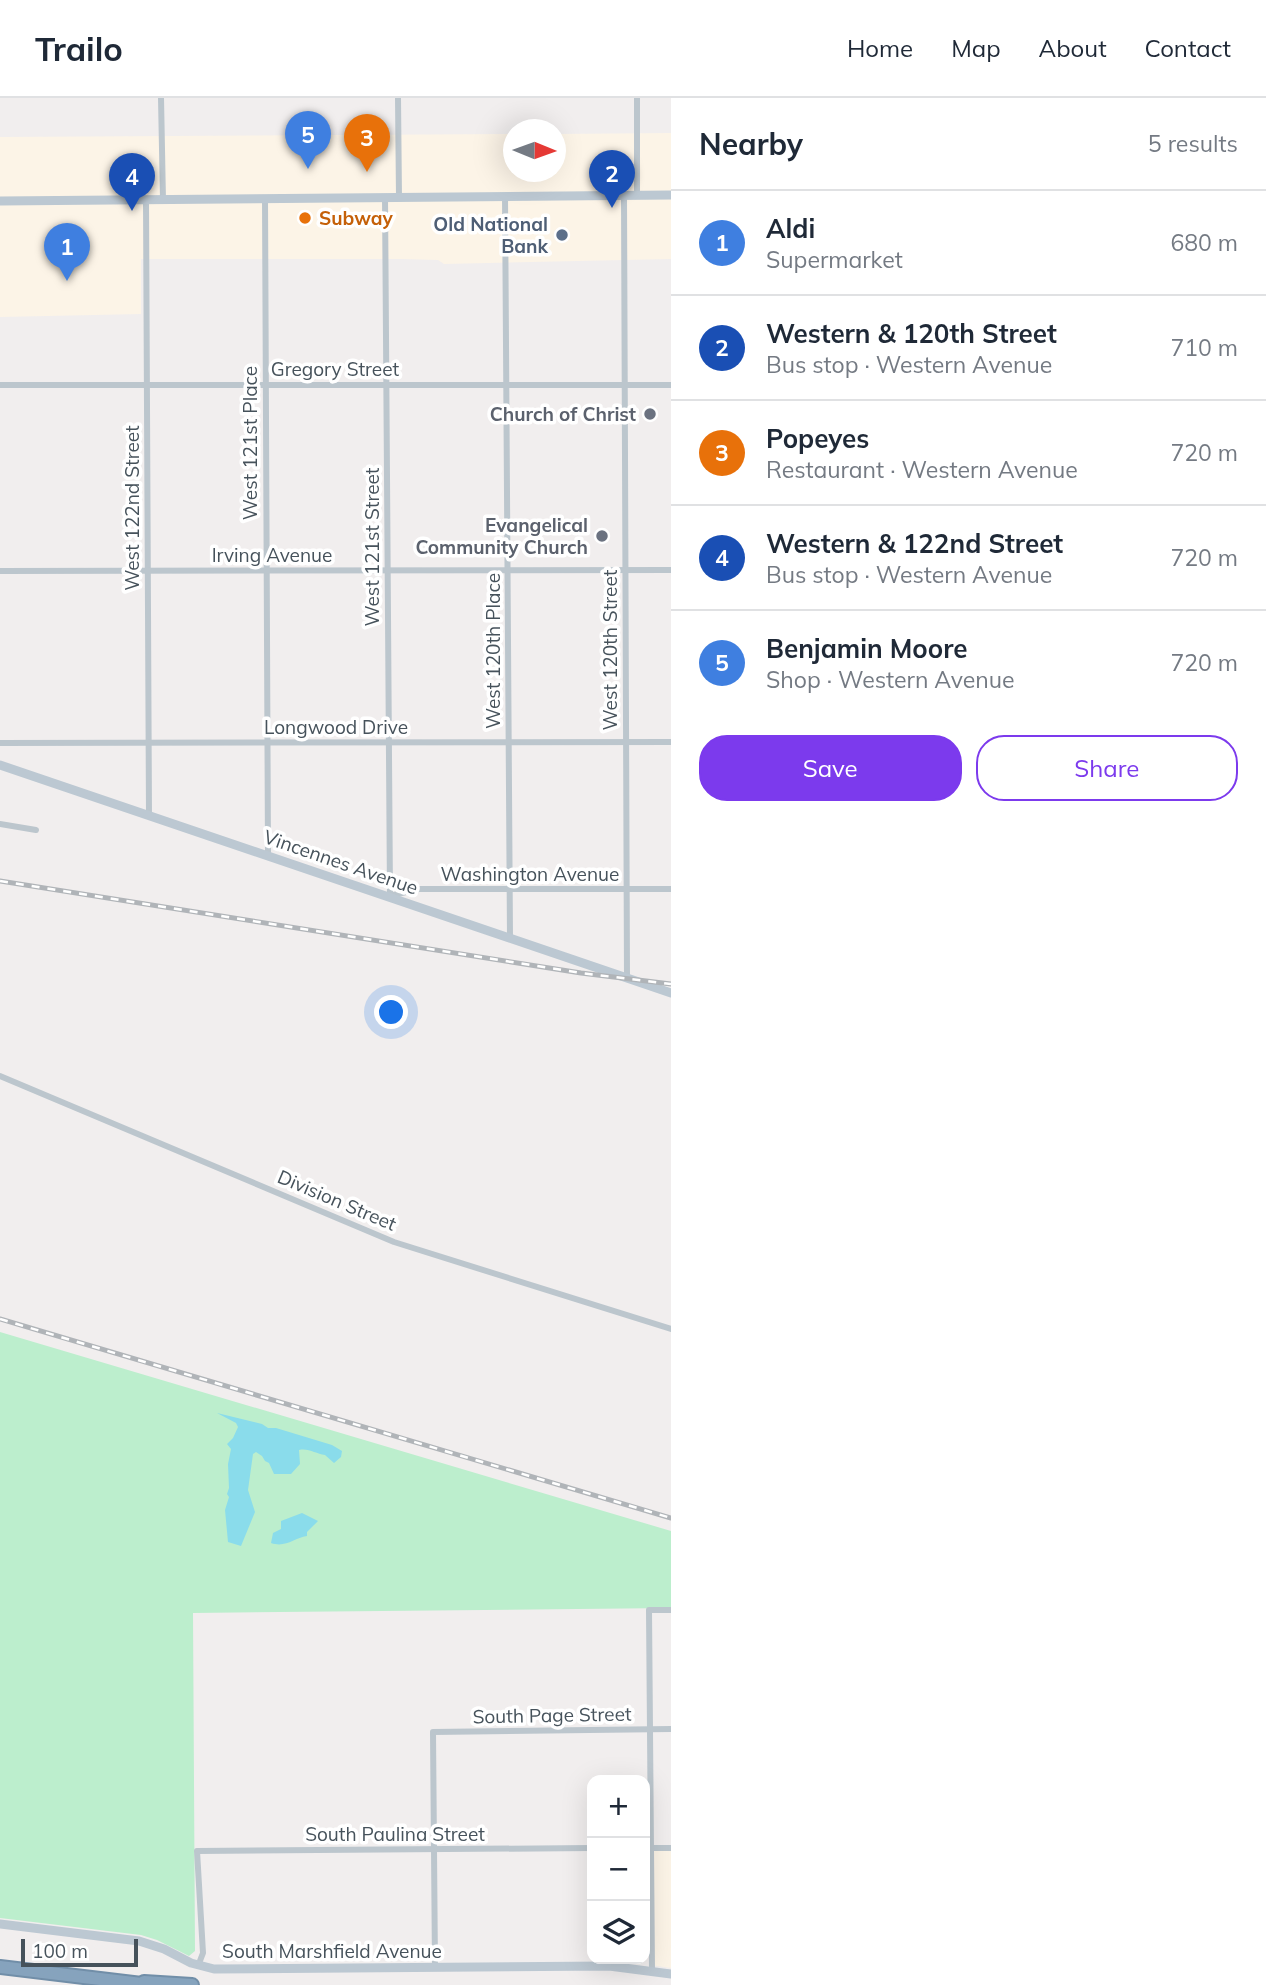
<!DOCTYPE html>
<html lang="en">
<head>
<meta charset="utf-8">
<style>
	body { margin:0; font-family:Mulish,sans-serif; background:#f2f2f3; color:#1f2937 }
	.controls { position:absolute; right:21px; bottom:21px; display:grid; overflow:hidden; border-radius:14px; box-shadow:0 7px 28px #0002 }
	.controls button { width:63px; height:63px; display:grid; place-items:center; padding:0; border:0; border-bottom:2px solid #e0e1e3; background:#fff; color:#1f2937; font:35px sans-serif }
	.compass { position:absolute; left:503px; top:21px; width:63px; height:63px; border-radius:50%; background:#fff; box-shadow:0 7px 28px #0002; rotate:91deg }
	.scale { position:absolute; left:21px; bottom:18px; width:117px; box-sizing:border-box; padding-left:7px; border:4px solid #46525b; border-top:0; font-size:19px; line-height:24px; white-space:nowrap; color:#46525b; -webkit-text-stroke:5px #fff; paint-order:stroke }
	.you { position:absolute; left:392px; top:915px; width:24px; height:24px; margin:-18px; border:5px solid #fff; border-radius:50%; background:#1a73e8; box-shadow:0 0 0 10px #1a73e833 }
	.badge { display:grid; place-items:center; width:46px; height:46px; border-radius:50%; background:#7c3aed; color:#fff; font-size:23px; font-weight:700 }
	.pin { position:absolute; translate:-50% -58px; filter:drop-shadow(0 2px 4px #0008) }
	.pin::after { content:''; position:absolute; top:37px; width:24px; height:21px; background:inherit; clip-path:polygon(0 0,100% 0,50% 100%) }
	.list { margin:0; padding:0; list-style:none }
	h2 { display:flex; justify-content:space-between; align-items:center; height:91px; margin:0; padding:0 28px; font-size:30px }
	h2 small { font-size:23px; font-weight:400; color:#747a83 }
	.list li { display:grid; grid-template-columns:46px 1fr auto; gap:21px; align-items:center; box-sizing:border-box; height:105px; padding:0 28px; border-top:2px solid #e0e1e3 }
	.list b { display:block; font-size:26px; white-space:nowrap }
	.list p { margin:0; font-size:23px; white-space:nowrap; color:#747a83 }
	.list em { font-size:23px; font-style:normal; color:#747a83 }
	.actions { display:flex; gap:14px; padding:21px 28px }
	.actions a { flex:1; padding:16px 0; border:2px solid #7c3aed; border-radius:28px; text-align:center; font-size:24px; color:#7c3aed }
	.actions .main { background:#7c3aed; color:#fff }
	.icon { flex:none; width:38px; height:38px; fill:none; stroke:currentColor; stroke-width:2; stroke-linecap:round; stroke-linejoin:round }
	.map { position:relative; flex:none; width:671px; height:1887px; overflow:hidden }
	header { display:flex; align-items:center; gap:42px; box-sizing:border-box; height:98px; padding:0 35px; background:#fff; border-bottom:2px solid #e0e1e3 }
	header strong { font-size:33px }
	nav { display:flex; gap:38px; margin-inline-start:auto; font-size:24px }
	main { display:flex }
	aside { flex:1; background:#fff }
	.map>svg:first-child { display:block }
	.commercial { fill:#fcf4e7 }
	.green { fill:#bceecd }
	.water { fill:#8adceb }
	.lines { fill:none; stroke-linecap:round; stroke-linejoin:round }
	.highway-casing { stroke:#718ea8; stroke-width:16 }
	.street { stroke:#bcc6cd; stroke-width:6 }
	.secondary { stroke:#bcc8d2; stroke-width:9 }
	.highway { stroke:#86a3bd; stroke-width:12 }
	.rail-casing { stroke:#b0b4b8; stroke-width:5 }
	.rail { stroke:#fff; stroke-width:2.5; stroke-dasharray:8; stroke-linecap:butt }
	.food-dot { fill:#e8710a; stroke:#fff; stroke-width:2.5 }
	.service-dot { fill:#5c6f8a; stroke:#fff; stroke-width:2.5 }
	.worship-dot { fill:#6b7280; stroke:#fff; stroke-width:2.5 }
	.labels { text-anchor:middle; stroke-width:7; stroke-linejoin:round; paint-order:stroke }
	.food-label { font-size:19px; font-weight:bold; fill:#c56008; stroke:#fff; text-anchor:start }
	.service-label { font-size:19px; font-weight:bold; fill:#4e5e75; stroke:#fff; text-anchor:end }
	.street-label { font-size:19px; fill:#46525b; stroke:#fff }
	.worship-label { font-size:19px; font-weight:bold; fill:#5b616d; stroke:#fff; text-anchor:end }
</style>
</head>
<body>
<header>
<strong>Trailo</strong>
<nav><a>Home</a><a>Map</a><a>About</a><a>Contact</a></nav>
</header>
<main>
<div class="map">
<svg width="671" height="1887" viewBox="0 0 671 1887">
	<rect width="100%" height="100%" fill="#f1eeee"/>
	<g class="commercial">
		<polygon points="671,35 671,161 444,166 438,162 402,161 141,161 141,216 0,219 0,39 513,36 514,74 556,74 556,36"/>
		<polygon points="651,1749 671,1749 671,1870 651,1867"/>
	</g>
	<polygon class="green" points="0,1234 671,1433 671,1510 193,1515 195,1853 189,1858 157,1842 141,1837 0,1820"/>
	<g class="water">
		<path d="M217,1315L262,1326L268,1330H276L332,1347L342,1353L341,1359L334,1365L325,1357C316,1356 309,1350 299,1352L300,1366L291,1376H274L269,1365L265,1363L262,1358L256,1354L253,1356L248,1392L255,1414L241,1448L228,1444L225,1412L229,1399L227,1396L229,1390L228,1366L231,1351L227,1346L233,1340L238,1329L236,1325Z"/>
		<path d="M302,1415L318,1423L307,1434V1438C294,1440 286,1450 271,1445L273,1435L281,1431V1423Z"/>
	</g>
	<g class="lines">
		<g class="highway-casing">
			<g id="highway">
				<polyline points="0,1869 150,1887"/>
				<polyline points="144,1884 192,1887"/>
			</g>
		</g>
		<g class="street">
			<polyline points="161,0 163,102"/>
			<polyline points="398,0 399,99"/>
			<polyline points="637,0 637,98"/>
			<polyline points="505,98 510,839"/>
			<polyline points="624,98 627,880"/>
			<polyline points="385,99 390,798 418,791 671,791"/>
			<polyline points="265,100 268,757"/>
			<polyline points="146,102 149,718"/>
			<polyline points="0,287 671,287"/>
			<polyline points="0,473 671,472"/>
			<polyline points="0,645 671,644"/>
			<polyline points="0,726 36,732"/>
			<polyline points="0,978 394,1144 671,1231"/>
			<polyline points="645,1750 671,1750"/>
			<polyline points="198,1868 203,1855 197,1753 592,1750"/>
			<polyline points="435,1869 433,1634 671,1631"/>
			<polyline points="652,1872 649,1512 671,1512"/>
		</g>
		<g class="secondary">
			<polyline points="0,103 671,97"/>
			<polyline points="0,667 671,895"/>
			<polyline points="0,1826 139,1843 164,1851 191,1865 214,1871 609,1868 671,1876"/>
		</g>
		<use href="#highway" class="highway"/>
		<g class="rail-casing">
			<g id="rail">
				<polyline points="0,783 581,875 671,886"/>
				<polyline points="0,1221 671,1420"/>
			</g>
		</g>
		<use href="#rail" class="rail"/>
	</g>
	<circle class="food-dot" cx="305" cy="120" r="7"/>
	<circle class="service-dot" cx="562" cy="137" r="7"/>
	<g class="worship-dot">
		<circle cx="650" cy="316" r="7"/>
		<circle cx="602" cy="438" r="7"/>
	</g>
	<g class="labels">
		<g class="food-label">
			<text x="319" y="127">Subway</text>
		</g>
		<g class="service-label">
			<text x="548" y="133">Old National<tspan x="548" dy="22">Bank</tspan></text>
		</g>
		<g class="street-label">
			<text x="335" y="278">Gregory Street</text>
			<text transform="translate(250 345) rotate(-90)" y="7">West 121st Place</text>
			<text transform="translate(132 410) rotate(-90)" y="7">West 122nd Street</text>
			<text transform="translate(372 449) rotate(-90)" y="7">West 121st Street</text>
			<text x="272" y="464">Irving Avenue</text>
			<text transform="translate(610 552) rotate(-90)" y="7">West 120th Street</text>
			<text transform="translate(493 553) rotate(-90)" y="7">West 120th Place</text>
			<text x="336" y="636">Longwood Drive</text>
			<text transform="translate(341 764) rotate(19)" y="7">Vincennes Avenue</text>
			<text x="530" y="783">Washington Avenue</text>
			<text transform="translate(337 1102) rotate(23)" y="7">Division Street</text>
			<text transform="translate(552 1617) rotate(-1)" y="7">South Page Street</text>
			<text x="395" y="1743">South Paulina Street</text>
			<text x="332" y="1860">South Marshfield Avenue</text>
		</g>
		<g class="worship-label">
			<text x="636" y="323">Church of Christ</text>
			<text x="588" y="434">Evangelical<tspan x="588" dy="22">Community Church</tspan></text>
		</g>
	</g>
</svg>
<div class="controls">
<button>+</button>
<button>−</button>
<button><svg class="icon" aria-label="layers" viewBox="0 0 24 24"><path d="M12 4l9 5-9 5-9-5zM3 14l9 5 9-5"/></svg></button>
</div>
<svg class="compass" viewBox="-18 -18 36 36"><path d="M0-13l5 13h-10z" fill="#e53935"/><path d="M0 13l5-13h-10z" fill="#747a83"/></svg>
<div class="scale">100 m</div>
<div class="you"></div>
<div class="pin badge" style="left:67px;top:183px;background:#3f7fe0">1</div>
<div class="pin badge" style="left:612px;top:110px;background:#1a4fb4">2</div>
<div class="pin badge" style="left:367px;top:74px;background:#e8710a">3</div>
<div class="pin badge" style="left:132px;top:113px;background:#1a4fb4">4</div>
<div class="pin badge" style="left:308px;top:71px;background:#3f7fe0">5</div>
</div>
<aside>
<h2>Nearby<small>5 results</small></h2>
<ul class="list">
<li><span class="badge" style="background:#3f7fe0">1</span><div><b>Aldi</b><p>Supermarket</p></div><em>680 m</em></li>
<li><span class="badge" style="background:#1a4fb4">2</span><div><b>Western &amp; 120th Street</b><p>Bus stop · Western Avenue</p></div><em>710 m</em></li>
<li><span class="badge" style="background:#e8710a">3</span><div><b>Popeyes</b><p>Restaurant · Western Avenue</p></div><em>720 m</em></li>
<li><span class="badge" style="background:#1a4fb4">4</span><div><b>Western &amp; 122nd Street</b><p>Bus stop · Western Avenue</p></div><em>720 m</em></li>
<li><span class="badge" style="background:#3f7fe0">5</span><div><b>Benjamin Moore</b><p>Shop · Western Avenue</p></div><em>720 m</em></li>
</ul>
<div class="actions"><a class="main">Save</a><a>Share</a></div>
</aside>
</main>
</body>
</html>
